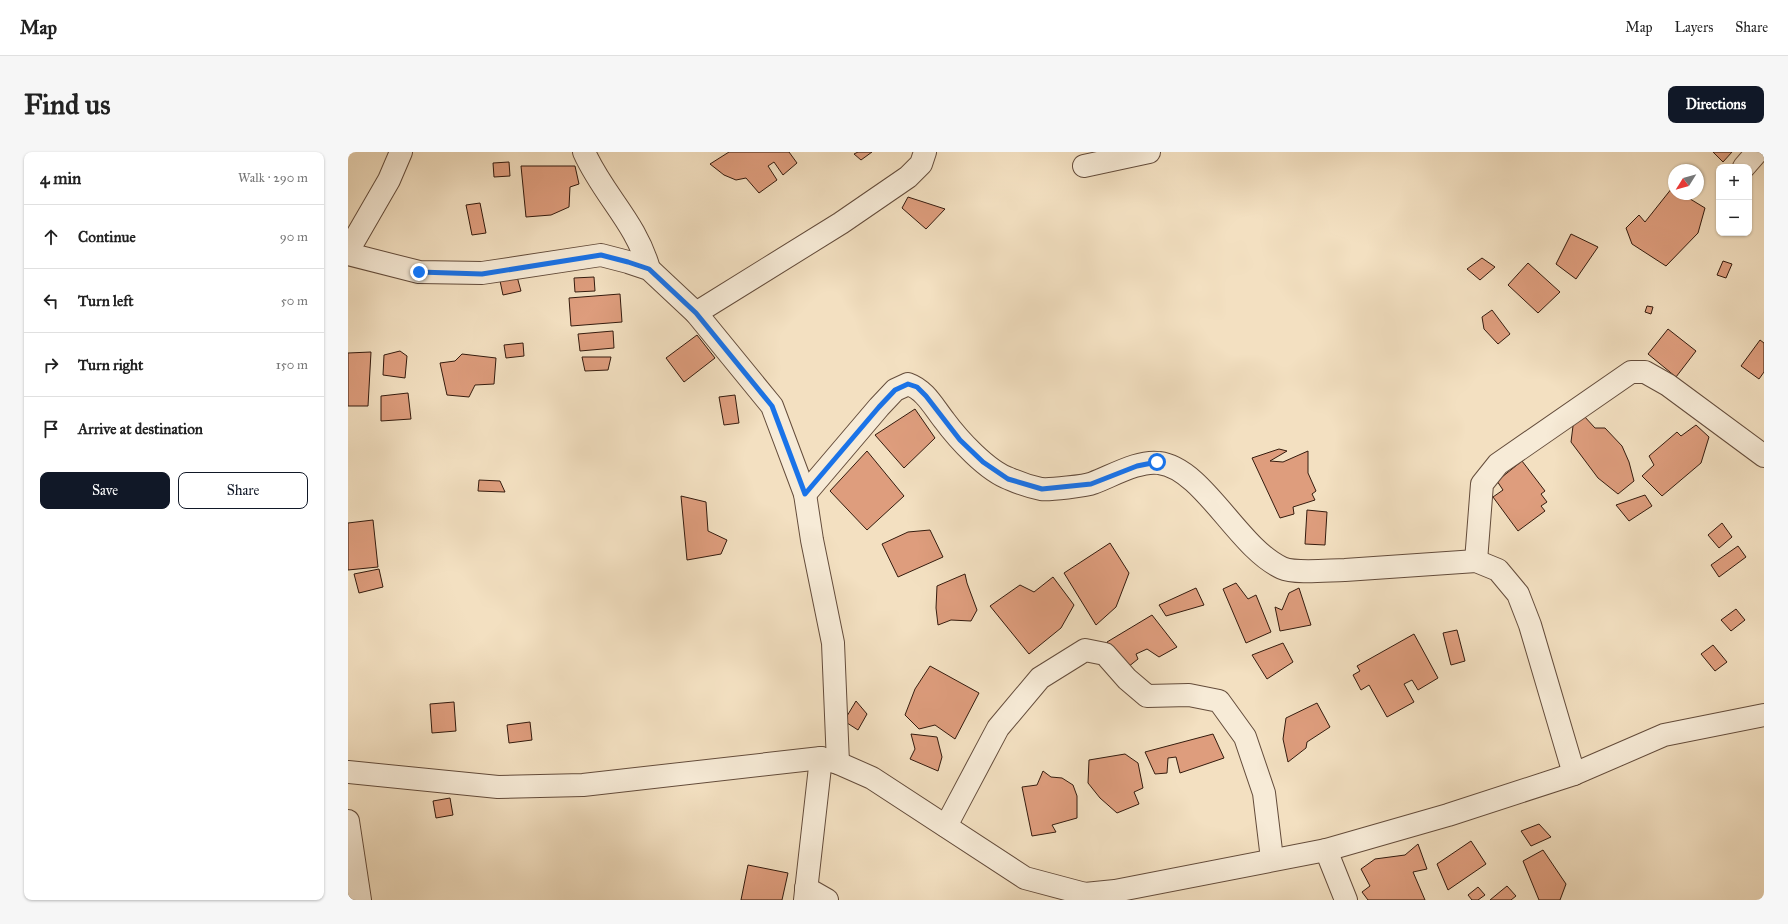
<!DOCTYPE html>
<html lang="en">
<head>
<meta charset="utf-8">
<style>
	body { margin:0; font-family:"IM FELL Great Primer",serif; background:#f6f6f6; color:#222 }
	.controls { position:absolute; right:12px; top:12px; display:grid; overflow:hidden; border-radius:8px; box-shadow:0 1px 3px #0004 }
	.controls button { width:36px; height:36px; display:grid; place-items:center; padding:0; border:0; border-bottom:1px solid #e0e0e0; background:#fff; color:#222; font:20px sans-serif }
	.compass { position:absolute; left:1320px; top:12px; width:36px; height:36px; border-radius:50%; background:#fff; box-shadow:0 1px 3px #0004; rotate:233deg }
	.stop { position:absolute; width:12px; height:12px; margin:-9px; border:3px solid #1a73e8; border-radius:50%; background:#fff }
	.stop.end { background:#1a73e8; border-color:#fff; box-shadow:0 1px 4px #0008 }
	.list { margin:0; padding:0; list-style:none }
	h2 { display:flex; justify-content:space-between; align-items:center; height:52px; margin:0; padding:0 16px; font-size:17px }
	h2 small { font-size:13px; font-weight:400; color:#767676 }
	.list li { display:grid; grid-template-columns:26px 1fr auto; gap:12px; align-items:center; box-sizing:border-box; height:64px; padding:0 16px; border-top:1px solid #e0e0e0 }
	.list b { display:block; font-size:15px; white-space:nowrap }
	.list em { font-size:13px; font-style:normal; color:#767676 }
	.actions { display:flex; gap:8px; padding:12px 16px }
	.actions a { flex:1; padding:9px 0; border:1px solid #111827; border-radius:8px; text-align:center; font-size:14px; color:#111827 }
	.actions .main { background:#111827; color:#fff }
	.icon { flex:none; width:22px; height:22px; fill:none; stroke:currentColor; stroke-width:2; stroke-linecap:round; stroke-linejoin:round }
	.map { position:relative; flex:none; width:1416px; height:748px; overflow:hidden; border-radius:8px }
	header { display:flex; align-items:center; gap:24px; box-sizing:border-box; height:56px; padding:0 20px; background:#fff; border-bottom:1px solid #e0e0e0 }
	header strong { font-size:19px }
	nav { display:flex; gap:22px; margin-inline-start:auto; font-size:14px }
	.intro { display:flex; align-items:center; justify-content:space-between; box-sizing:border-box; height:96px; padding:0 24px }
	h1 { margin:0; font-size:28px }
	.button { padding:10px 18px; border-radius:8px; background:#111827; color:#fff; font-size:14px; font-weight:700 }
	main { display:flex; gap:24px; padding:0 24px }
	aside { flex:1; background:#fff; border-radius:8px; box-shadow:0 1px 3px #0004 }
	.map>svg:first-child { display:block }
	.building { fill:#de9d7d; stroke:#341b0e }
	.lines { fill:none; stroke-linecap:round; stroke-linejoin:round }
	.minor-casing { stroke:#644c3b; stroke-width:24 }
	.minor { stroke:#f7ebd7; stroke-width:22 }
	.route { stroke:#1a73e8; stroke-width:5 }
</style>
</head>
<body>
<header>
<strong>Map</strong>
<nav><a>Map</a><a>Layers</a><a>Share</a></nav>
</header>
<div class="intro"><h1>Find us</h1><a class="button">Directions</a></div>
<main>
<aside>
<h2>4 min<small>Walk · 290 m</small></h2>
<ul class="list">
<li><svg class="icon" aria-label="ahead" viewBox="0 0 24 24"><path d="M12 20V5M6 11l6-6 6 6"/></svg><div><b>Continue</b></div><em>90 m</em></li>
<li><svg class="icon" aria-label="left" viewBox="0 0 24 24"><path d="M17 20v-9H6M10 6l-5 5 5 5"/></svg><div><b>Turn left</b></div><em>50 m</em></li>
<li><svg class="icon" aria-label="right" viewBox="0 0 24 24"><path d="M7 20v-9h11M14 6l5 5-5 5"/></svg><div><b>Turn right</b></div><em>150 m</em></li>
<li><svg class="icon" aria-label="arrive" viewBox="0 0 24 24"><path d="M6 21V4h12l-3 4 3 4H6"/></svg><div><b>Arrive at destination</b></div></li>
</ul>
<div class="actions"><a class="main">Save</a><a>Share</a></div>
</aside>
<div class="map">
<svg width="1416" height="748" viewBox="0 0 1416 748">
	<rect width="100%" height="100%" fill="#f3e0c1"/>
	<filter id="stains"><feTurbulence type="fractalNoise" baseFrequency=".005" numOctaves="4"/><feColorMatrix values="0 0 0 0 .2 0 0 0 0 .09 0 0 0 0 .02 0 0 0 .5 -.17"/></filter>
	<radialGradient id="worn" r=".72"><stop offset=".6" stop-color="#630" stop-opacity="0"/><stop offset="1" stop-color="#630" stop-opacity=".3"/></radialGradient>
	<g class="building">
		<polygon points="381,0 441,0 449,11 435,23 426,10 420,14 429,28 411,41 398,26 388,28 376,23 362,12"/>
		<polygon points="510,0 524,0 513,8 506,2"/>
		<polygon points="1365,0 1384,0 1375,10"/>
		<polygon points="161,10 162,24 146,25 145,11"/>
		<polygon points="173,14 227,14 231,32 222,35 221,55 203,63 178,65"/>
		<polygon points="1324,36 1326,37 1326,42 1334,42 1357,56 1350,81 1318,114 1284,92 1278,76 1291,63 1297,70"/>
		<polygon points="560,45 597,57 578,77 554,56"/>
		<polygon points="132,51 138,81 124,83 118,53"/>
		<polygon points="1223,82 1250,95 1228,127 1208,112"/>
		<polygon points="1134,106 1147,115 1132,128 1119,117"/>
		<polygon points="1375,109 1384,112 1378,126 1369,123"/>
		<polygon points="1180,111 1212,140 1190,161 1160,133"/>
		<polygon points="168,121 173,139 155,143 151,124"/>
		<polygon points="246,125 247,139 227,140 226,126"/>
		<polygon points="272,142 274,170 223,174 221,146"/>
		<polygon points="1299,154 1305,155 1303,162 1297,160"/>
		<polygon points="1144,158 1162,182 1150,192 1136,177 1134,165"/>
		<polygon points="1320,177 1348,199 1328,225 1300,202"/>
		<polygon points="265,179 266,196 232,199 230,182"/>
		<polygon points="349,183 367,206 336,230 318,206"/>
		<polygon points="1412,188 1416,191 1416,220 1411,227 1393,214"/>
		<polygon points="175,191 176,204 158,206 156,193"/>
		<polygon points="52,199 59,204 57,226 35,223 36,203"/>
		<polygon points="23,200 20,254 0,254 0,201"/>
		<polygon points="114,202 148,206 146,232 127,233 121,245 99,243 92,211 107,209"/>
		<polygon points="234,205 263,205 260,218 237,219"/>
		<polygon points="60,241 63,267 33,269 33,244"/>
		<polygon points="387,243 391,271 376,273 371,245"/>
		<polygon points="567,257 587,286 556,316 527,283"/>
		<polygon points="1236,264 1247,276 1257,276 1274,294 1281,310 1286,329 1270,342 1250,326 1223,290 1225,274"/>
		<polygon points="1348,273 1361,285 1353,311 1314,344 1294,324 1306,313 1301,304 1329,280 1333,284"/>
		<polygon points="931,297 939,299 922,309 935,310 960,299 960,321 968,339 964,342 967,348 945,355 946,362 932,366 904,306"/>
		<polygon points="519,299 556,344 519,378 482,339"/>
		<polygon points="1174,309 1197,339 1193,342 1199,350 1193,354 1197,359 1170,379 1145,345 1155,338 1149,329"/>
		<polygon points="131,328 152,329 157,340 130,339"/>
		<polygon points="1297,343 1304,354 1281,369 1268,353"/>
		<polygon points="333,344 358,350 360,379 379,388 373,402 339,408"/>
		<polygon points="959,358 979,360 977,393 957,392"/>
		<polygon points="25,368 30,415 0,418 0,371"/>
		<polygon points="1374,371 1384,385 1371,396 1360,383"/>
		<polygon points="582,378 595,405 550,425 534,392 560,380"/>
		<polygon points="762,391 781,421 768,455 748,473 716,421"/>
		<polygon points="1390,394 1398,405 1371,425 1363,413"/>
		<polygon points="31,417 35,435 11,441 6,422"/>
		<polygon points="617,422 619,431 629,458 623,469 603,468 590,473 588,456 589,434"/>
		<polygon points="705,425 726,453 713,476 681,502 642,454 672,433 686,440"/>
		<polygon points="888,431 900,447 908,443 923,480 898,491 875,437"/>
		<polygon points="848,436 856,453 818,464 811,453"/>
		<polygon points="951,436 963,473 932,479 927,455 934,458 941,441"/>
		<polygon points="1388,457 1397,468 1383,479 1373,468"/>
		<polygon points="804,463 829,495 811,505 799,497 788,502 790,507 780,515 759,490"/>
		<polygon points="1109,478 1117,509 1103,513 1095,481"/>
		<polygon points="1066,482 1090,526 1070,538 1064,528 1056,532 1066,550 1039,565 1021,533 1013,538 1005,523 1012,519 1009,514"/>
		<polygon points="935,491 945,510 919,527 904,503"/>
		<polygon points="1365,493 1379,510 1367,519 1353,502"/>
		<polygon points="582,514 631,541 607,587 587,573 571,577 557,563 567,537"/>
		<polygon points="508,549 519,562 510,578 496,569"/>
		<polygon points="106,550 108,579 84,581 82,552"/>
		<polygon points="969,551 982,575 959,590 958,596 940,610 935,587 938,566"/>
		<polygon points="182,570 184,588 161,591 159,573"/>
		<polygon points="563,582 589,585 594,605 590,619 562,607 567,597"/>
		<polygon points="865,582 876,606 832,621 828,605 820,606 819,621 807,622 797,600"/>
		<polygon points="777,602 790,611 795,636 786,640 791,652 769,661 752,646 740,631 741,608"/>
		<polygon points="695,619 703,625 714,626 725,633 729,644 729,666 704,673 708,680 684,684 674,635 689,633"/>
		<polygon points="102,646 105,663 88,666 85,649"/>
		<polygon points="1191,672 1203,685 1183,694 1173,679"/>
		<polygon points="1123,689 1138,712 1100,738 1089,712"/>
		<polygon points="1070,692 1079,717 1065,720 1077,748 1020,748 1014,740 1022,734 1013,717 1027,707 1057,703"/>
		<polygon points="1195,698 1218,732 1212,748 1191,748 1175,709"/>
		<polygon points="400,713 440,721 434,748 393,748"/>
		<polygon points="1159,734 1168,744 1163,748 1142,748"/>
		<polygon points="1130,735 1137,743 1130,748 1124,748 1120,743"/>
	</g>
	<g class="lines">
		<g class="minor-casing">
			<g id="minor">
				<path d="M236,0C255,43 288,70 301,117"/>
				<polyline points="736,14 801,0"/>
				<polyline points="1396,15 1409,0"/>
				<polyline points="0,99 41,28 53,0"/>
				<polyline points="0,102 71,120 134,121 253,103 280,110 301,117 348,161 424,254 457,342 464,388 485,491 490,611"/>
				<polyline points="348,161 493,71 560,25 573,12 577,0"/>
				<path d="M457,342L531,255L547,238L560,232C577,238 585,254 596,268C610,287 639,319 662,327C671,331 683,335 693,337C701,338 738,334 745,331C764,324 791,308 811,311C855,316 890,396 934,416C947,422 982,418 997,418C1041,415 1085,412 1128,409L1150,418L1170,442L1182,473L1226,622"/>
				<polyline points="1128,409 1134,332 1150,312 1283,220 1297,220 1320,233 1416,304"/>
				<polyline points="0,620 150,635 235,633 473,606 490,611 524,626 677,726 737,742 767,739 978,698 1100,663 1226,622 1316,583 1416,563"/>
				<polyline points="0,669 12,748"/>
				<polyline points="598,674 650,576 692,526 737,498 757,502 779,527 799,544 841,543 871,549 897,585 916,641 924,707"/>
				<polyline points="978,698 998,748"/>
				<polyline points="458,736 479,748"/>
				<polyline points="457,748 473,606"/>
			</g>
		</g>
		<use href="#minor" class="minor"/>
	</g>
	<g class="lines">
		<polyline class="route" points="71,120 134,122 253,103 280,110 301,117 348,161 424,254 457,342 531,255 547,238 560,232 569,235 578,244 612,288 635,310 660,327 694,337 743,332 789,314 809,310"/>
	</g>
	<rect width="100%" height="100%" filter="url(#stains)"/>
	<rect width="100%" height="100%" fill="url(#worn)"/>
</svg>
<div class="controls">
<button>+</button>
<button>−</button>
</div>
<svg class="compass" viewBox="-18 -18 36 36"><path d="M0-13l5 13h-10z" fill="#e53935"/><path d="M0 13l5-13h-10z" fill="#767676"/></svg>
<div class="stop" style="left:809px;top:310px"></div>
<div class="stop end" style="left:71px;top:120px"></div>
</div>
</main>
</body>
</html>
